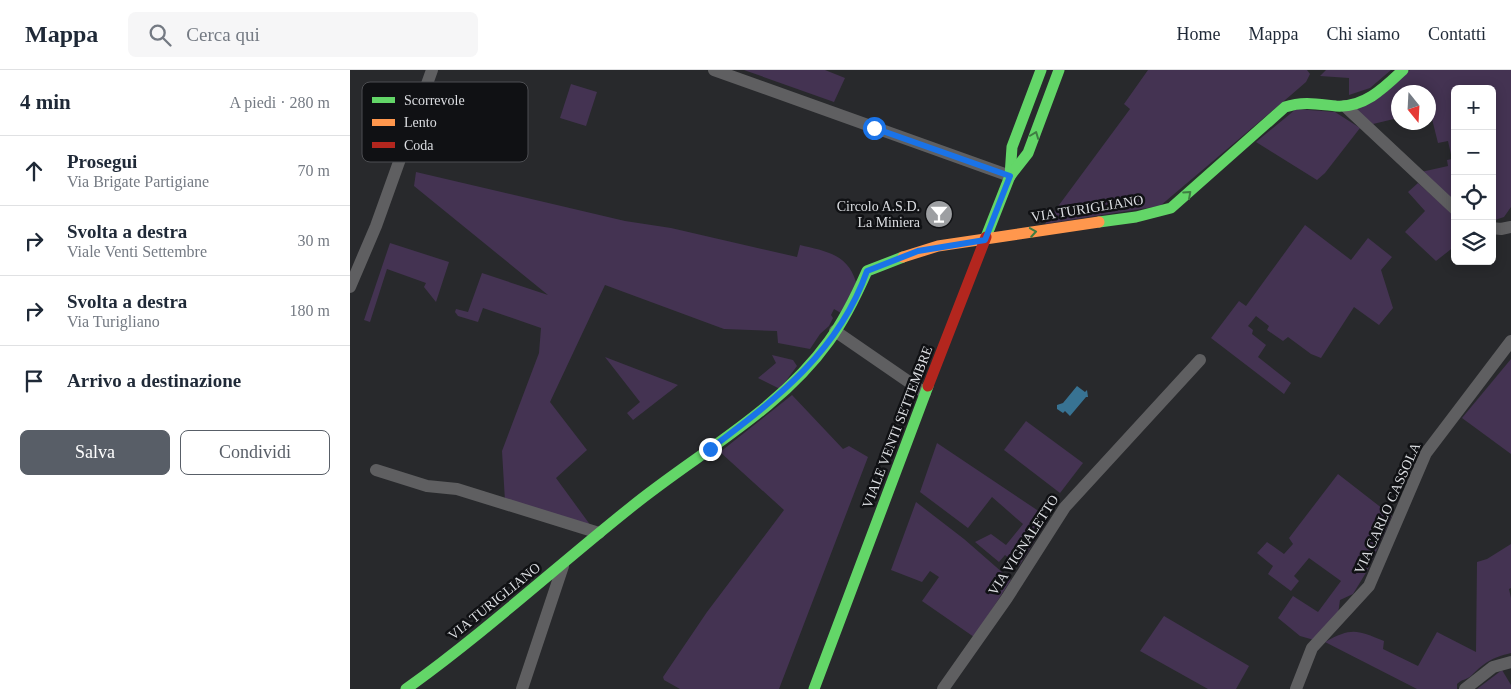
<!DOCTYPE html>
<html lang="it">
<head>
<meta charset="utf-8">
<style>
	body { margin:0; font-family:"Times New Roman",serif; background:#f6f6f7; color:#1f2937 }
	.controls { position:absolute; right:15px; top:15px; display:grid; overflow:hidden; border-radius:8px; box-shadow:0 2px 12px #0003 }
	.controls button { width:45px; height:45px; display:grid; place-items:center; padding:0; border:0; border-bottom:1px solid #e0e1e3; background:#fff; color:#1f2937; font:25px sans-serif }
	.compass { position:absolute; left:1041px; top:15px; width:45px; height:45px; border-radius:50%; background:#fff; box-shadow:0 2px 12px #0003; rotate:162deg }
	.stop { position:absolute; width:15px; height:15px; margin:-11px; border:4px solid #1a73e8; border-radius:50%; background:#fff }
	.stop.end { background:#1a73e8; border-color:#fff; box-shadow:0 1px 5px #0008 }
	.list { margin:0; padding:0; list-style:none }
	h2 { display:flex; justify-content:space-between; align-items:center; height:65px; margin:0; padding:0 20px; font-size:21px }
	h2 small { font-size:16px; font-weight:400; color:#747a83 }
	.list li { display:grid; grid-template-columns:32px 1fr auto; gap:15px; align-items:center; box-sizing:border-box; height:70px; padding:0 20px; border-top:1px solid #e0e1e3 }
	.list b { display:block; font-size:19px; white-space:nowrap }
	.list p { margin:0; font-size:16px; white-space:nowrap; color:#747a83 }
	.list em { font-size:16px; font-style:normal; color:#747a83 }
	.actions { display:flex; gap:10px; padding:15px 20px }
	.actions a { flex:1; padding:11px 0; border:1px solid #585e67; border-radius:8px; text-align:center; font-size:18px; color:#585e67 }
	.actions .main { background:#585e67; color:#fff }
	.icon { flex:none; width:28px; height:28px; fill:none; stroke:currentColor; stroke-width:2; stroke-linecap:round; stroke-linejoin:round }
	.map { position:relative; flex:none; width:1161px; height:619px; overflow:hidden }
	header { display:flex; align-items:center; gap:30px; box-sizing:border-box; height:70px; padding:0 25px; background:#fff; border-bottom:1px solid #e0e1e3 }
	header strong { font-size:24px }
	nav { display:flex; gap:28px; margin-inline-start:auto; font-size:18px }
	.search { width:350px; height:45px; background:#f6f6f7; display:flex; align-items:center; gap:12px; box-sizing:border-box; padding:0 18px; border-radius:8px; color:#747a83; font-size:19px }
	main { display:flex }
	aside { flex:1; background:#fff }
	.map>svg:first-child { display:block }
	.green { fill:#443352 }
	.water { fill:#387393 }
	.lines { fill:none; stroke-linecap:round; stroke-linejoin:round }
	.street { stroke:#5f5f61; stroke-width:12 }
	.fast { stroke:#63d668; stroke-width:11 }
	.slow { stroke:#ff974d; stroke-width:11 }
	.jam { stroke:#b3261e; stroke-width:11 }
	.oneway { stroke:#3e7d42 }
	.route { stroke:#1a73e8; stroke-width:6 }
	.labels { text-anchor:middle; stroke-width:5; stroke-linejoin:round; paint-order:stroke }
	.poi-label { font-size:14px; fill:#dcdee2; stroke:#101114; text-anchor:end }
	.street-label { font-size:14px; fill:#dcdee2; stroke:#101114 }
	.key { fill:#101114; stroke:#4d4e52; stroke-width:1 }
	.key-label { font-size:14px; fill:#dcdee2 }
</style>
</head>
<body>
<header>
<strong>Mappa</strong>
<div class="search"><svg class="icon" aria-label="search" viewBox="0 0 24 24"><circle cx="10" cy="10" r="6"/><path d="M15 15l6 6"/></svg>Cerca qui</div>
<nav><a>Home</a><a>Mappa</a><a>Chi siamo</a><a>Contatti</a></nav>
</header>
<main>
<aside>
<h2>4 min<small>A piedi · 280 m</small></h2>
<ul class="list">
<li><svg class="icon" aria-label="ahead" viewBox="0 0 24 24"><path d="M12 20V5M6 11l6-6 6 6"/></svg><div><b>Prosegui</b><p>Via Brigate Partigiane</p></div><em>70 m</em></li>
<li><svg class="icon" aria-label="right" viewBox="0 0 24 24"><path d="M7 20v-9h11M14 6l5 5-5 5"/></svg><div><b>Svolta a destra</b><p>Viale Venti Settembre</p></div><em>30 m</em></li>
<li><svg class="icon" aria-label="right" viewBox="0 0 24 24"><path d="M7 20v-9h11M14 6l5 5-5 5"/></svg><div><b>Svolta a destra</b><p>Via Turigliano</p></div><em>180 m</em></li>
<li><svg class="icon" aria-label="arrive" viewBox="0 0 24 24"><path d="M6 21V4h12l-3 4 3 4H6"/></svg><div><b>Arrivo a destinazione</b></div></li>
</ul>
<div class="actions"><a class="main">Salva</a><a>Condividi</a></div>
</aside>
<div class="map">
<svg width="1161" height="619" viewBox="0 0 1161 619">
	<rect width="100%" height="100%" fill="#28292c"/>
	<g class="green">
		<polygon points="394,0 475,0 495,8 484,32"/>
		<polygon points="798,0 957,0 960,4 956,12 941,25 810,136 695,154 780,39 774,34"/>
		<polygon points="976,0 1041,0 1020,18 999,25 999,8 970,6"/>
		<polygon points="1060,0 1161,0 1161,137 1154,147 1142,151 1142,19 1105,19 1105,134 1071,102 1098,96 1097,90 1102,89 1098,71 1088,73 1080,41 1079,41 1078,22 1048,22 1048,48 1023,54 1006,40"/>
		<polygon points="221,14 247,22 236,56 210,48"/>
		<polygon points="946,39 985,42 1010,58 975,103 967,110 906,72"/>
		<path d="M66,102L275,151L321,158L447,187L450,175C475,181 498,184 506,212L491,243L484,239L481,245L483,248L479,256L470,264L460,279L428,273L427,261L374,259L255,215L200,332L237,380L206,408L241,456L155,431L152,381L189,283L191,258L133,238L128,252L108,246L105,242L106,239L118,242L132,203L198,225L64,116Z"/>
		<polygon points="1068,113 1105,146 1105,176 1086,191 1055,162 1075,141 1058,122"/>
		<polygon points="955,155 1001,190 1018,168 1042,187 1031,200 1043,238 1029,255 1004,237 971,288 961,284 938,267 933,271 917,260 919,256 906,246 898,256 903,260 902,264 916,275 908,287 941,313 934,324 861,268 889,231 896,236"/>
		<polygon points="40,173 99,192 86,232 74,217 76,213 37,199 20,252 14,250"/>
		<polygon points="422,285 443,290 447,296 430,319 408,308 426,293"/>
		<polygon points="255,287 328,315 283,350 277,343 290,332"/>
		<polygon points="1161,289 1161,384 1112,348"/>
		<polygon points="442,325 493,379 499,376 518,387 429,619 330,619 314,610 313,607 357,542 434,440 370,382"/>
		<polygon points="676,351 733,393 710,423 654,380"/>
		<polygon points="587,373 699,448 669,496 655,485 649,492 625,472 641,464 656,475 673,454 642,427 618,458 570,422"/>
		<polygon points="988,404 1042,446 1017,501 1003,524 990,530 988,544 964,570 950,566 928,548 943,526 968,542 991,511 959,488 944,506 949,511 941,521 918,504 923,496 907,483 917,472 934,484 943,474 939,468"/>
		<polygon points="566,432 614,469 661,510 624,567 572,531 589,507 580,501 572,512 541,500"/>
		<path d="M1161,474V518L1159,519L1161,528V583C1141,588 1135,592 1121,606C1116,610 1112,609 1107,614V619H1067L975,572C1002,557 1007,560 1034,571L1033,579L1068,596L1087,562L1126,582L1127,492L1137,489Z"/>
		<polygon points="814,546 899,596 886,619 858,619 790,581"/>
		<polygon points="1152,600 1161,615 1161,619 1127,619"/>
	</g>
	<polygon class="water" points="727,316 735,322 737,320 738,327 736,327 720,346 715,341 713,343 707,339 707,335 713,333"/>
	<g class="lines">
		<g class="street">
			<polyline points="364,0 660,106"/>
			<polyline points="995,36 1105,139"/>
			<polyline points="1142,158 1151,159 1161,157"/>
			<polyline points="0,217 26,156 82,0"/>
			<polyline points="485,261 575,323"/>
			<polyline points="26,400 77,416 107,419 249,463"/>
			<polyline points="172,619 213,496"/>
			<polyline points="593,619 657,528 715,437 850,290"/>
			<polyline points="946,619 962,578 1019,516 1076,383 1161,271"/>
			<polyline points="1115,619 1143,597 1161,592"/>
		</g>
		<g class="fast">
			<polyline points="660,106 662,77 691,0"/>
			<path d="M749,152L786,147L821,138L935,37C953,31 967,34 986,36C1014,38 1034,18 1053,0"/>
			<polyline points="636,167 660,106 678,83 709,0"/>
			<path d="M56,619C134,563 205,498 280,438C346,384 429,341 479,271C495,249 506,226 517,201L553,187"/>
			<polyline points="464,619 578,316"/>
		</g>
		<polyline class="slow" points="553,187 588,176 749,152"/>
		<polyline class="jam" points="578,316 636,167"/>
	</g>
	<defs><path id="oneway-chevron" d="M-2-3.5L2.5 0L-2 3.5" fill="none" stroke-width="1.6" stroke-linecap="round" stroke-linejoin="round" transform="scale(1.25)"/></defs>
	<g class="oneway">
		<use href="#oneway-chevron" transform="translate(685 65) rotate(-69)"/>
		<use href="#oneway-chevron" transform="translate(838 124) rotate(-42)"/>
		<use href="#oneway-chevron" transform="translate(683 162) rotate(-9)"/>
	</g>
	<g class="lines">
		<path class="route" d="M360,379C426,329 488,283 517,201L568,181L635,170L660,106L524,58"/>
	</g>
	<defs>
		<g id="bar-disc" transform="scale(1.4375)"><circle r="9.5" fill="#9d9fa2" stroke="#101114"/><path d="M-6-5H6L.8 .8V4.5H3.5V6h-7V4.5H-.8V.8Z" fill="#fff"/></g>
	</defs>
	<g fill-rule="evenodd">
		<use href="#bar-disc" x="589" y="144"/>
	</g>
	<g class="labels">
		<g class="poi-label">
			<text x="570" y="141">Circolo A.S.D.<tspan x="570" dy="16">La Miniera</tspan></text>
		</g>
		<g class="street-label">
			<text transform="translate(737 138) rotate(-9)" y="5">VIA TURIGLIANO</text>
			<text transform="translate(547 357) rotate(-69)" y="5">VIALE VENTI SETTEMBRE</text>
			<text transform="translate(1037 438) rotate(-66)" y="5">VIA CARLO CASSOLA</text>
			<text transform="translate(673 475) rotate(-57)" y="5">VIA VIGNALETTO</text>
			<text transform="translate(144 531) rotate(-39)" y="5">VIA TURIGLIANO</text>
		</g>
	</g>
	<rect x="12" y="12" width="166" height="80" rx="8" class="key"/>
	<rect x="22" y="27" width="23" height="6" fill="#63d668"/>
	<rect x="22" y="49" width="23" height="7" fill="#ff974d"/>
	<rect x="22" y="72" width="23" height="6" fill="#b3261e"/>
	<g class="key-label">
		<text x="54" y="35">Scorrevole</text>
		<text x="54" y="57">Lento</text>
		<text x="54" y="80">Coda</text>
	</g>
</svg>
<div class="controls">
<button>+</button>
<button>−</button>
<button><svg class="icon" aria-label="locate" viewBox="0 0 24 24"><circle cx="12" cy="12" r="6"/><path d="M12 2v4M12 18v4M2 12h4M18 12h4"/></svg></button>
<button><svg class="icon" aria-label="layers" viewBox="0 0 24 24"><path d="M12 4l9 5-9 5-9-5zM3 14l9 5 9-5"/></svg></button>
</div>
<svg class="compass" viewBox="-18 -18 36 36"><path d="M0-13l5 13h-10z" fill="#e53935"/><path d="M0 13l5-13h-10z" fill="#747a83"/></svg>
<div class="stop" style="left:524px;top:58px"></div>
<div class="stop end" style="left:360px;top:379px"></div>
</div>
</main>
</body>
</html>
